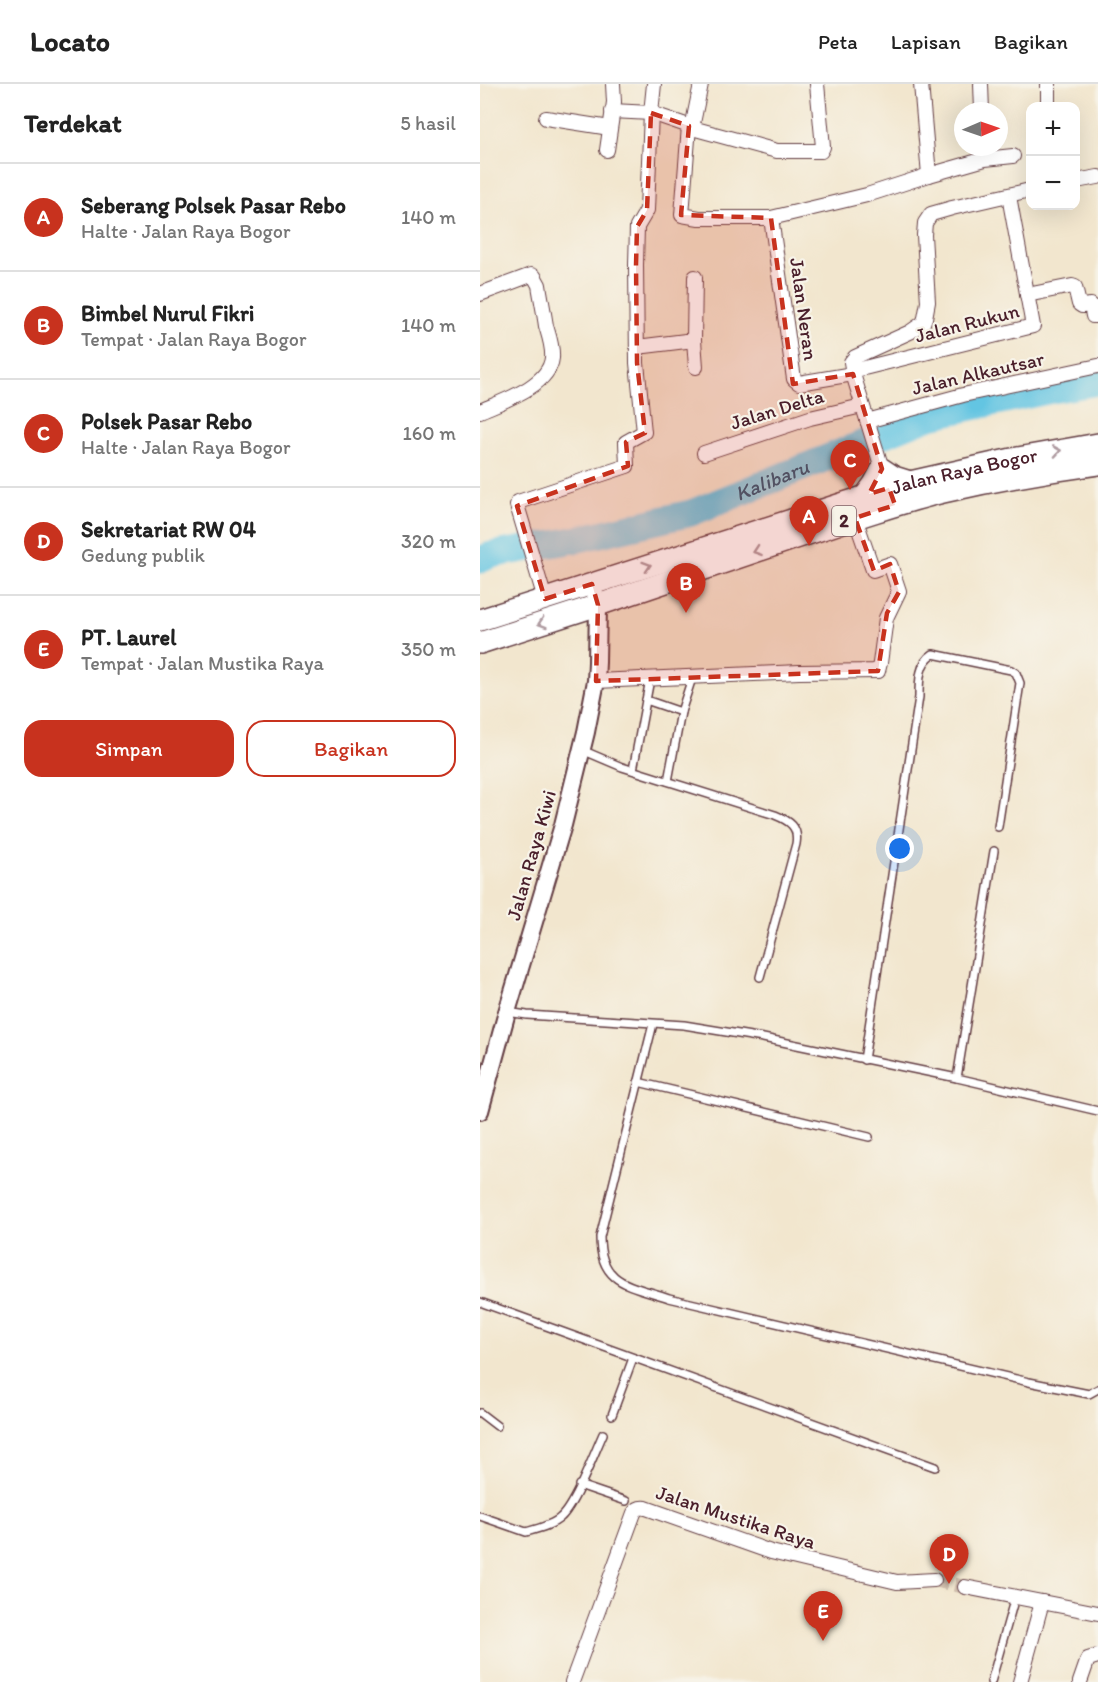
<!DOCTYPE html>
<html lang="id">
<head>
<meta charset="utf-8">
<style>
	body { margin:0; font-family:Itim,sans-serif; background:#f2f2f2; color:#222 }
	.controls { position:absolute; right:18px; top:18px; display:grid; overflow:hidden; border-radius:12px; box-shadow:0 6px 24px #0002 }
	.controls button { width:54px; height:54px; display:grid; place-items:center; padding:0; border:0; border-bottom:2px solid #e0e0e0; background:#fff; color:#222; font:30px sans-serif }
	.compass { position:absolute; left:474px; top:18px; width:54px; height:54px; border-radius:50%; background:#fff; box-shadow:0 6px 24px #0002; rotate:88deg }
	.you { position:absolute; left:420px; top:765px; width:21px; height:21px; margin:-15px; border:4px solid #fff; border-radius:50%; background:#1a73e8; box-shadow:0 0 0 9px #1a73e833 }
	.badge { display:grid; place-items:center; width:39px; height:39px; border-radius:50%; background:#c8321e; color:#fff; font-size:20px; font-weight:700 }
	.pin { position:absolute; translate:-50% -50px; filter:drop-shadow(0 2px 3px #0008) }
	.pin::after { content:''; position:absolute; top:32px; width:21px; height:18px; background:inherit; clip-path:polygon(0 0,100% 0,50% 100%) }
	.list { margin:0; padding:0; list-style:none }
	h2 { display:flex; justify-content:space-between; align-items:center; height:78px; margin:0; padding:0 24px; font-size:26px }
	h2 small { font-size:20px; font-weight:400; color:#767676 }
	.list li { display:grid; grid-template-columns:39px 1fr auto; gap:18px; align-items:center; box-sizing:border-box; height:108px; padding:0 24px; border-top:2px solid #e0e0e0 }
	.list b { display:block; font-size:22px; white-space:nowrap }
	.list p { margin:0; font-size:20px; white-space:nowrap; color:#767676 }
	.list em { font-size:20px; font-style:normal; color:#767676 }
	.actions { display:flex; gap:12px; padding:18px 24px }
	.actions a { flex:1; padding:14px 0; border:2px solid #c8321e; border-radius:18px; text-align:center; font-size:21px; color:#c8321e }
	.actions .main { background:#c8321e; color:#fff }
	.map { position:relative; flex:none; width:618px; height:1598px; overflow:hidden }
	header { display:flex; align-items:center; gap:36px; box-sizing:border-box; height:84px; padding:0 30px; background:#fff; border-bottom:2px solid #e0e0e0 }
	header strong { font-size:28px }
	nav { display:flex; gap:33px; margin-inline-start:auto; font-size:21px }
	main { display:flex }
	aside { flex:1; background:#fff }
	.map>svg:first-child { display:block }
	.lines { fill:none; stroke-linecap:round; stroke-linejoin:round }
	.river { stroke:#63c5e2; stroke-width:27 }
	.minor-tunnel { stroke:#d0bead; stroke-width:14; stroke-dasharray:14 7; stroke-linecap:butt }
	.service-casing { stroke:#633d43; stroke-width:10 }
	.minor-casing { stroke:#633d43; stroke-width:16 }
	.tertiary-casing { stroke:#633d43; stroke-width:20 }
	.trunk-casing { stroke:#633d43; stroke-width:24 }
	.service { stroke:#fff; stroke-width:7 }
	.minor { stroke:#fff; stroke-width:14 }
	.tertiary { stroke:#fff; stroke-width:16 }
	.trunk { stroke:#fff; stroke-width:21 }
	.oneway { stroke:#ae9aa0 }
	.marked { fill:#c8321e; fill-opacity:0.2; stroke:#c8321e; stroke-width:4.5; stroke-dasharray:12 8; stroke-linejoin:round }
	.labels { text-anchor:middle; stroke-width:4.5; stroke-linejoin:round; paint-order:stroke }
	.shield { fill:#f7f3e8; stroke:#7e5f64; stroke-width:1.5 }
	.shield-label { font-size:18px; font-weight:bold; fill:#4a1f2b }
	.street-label { font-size:20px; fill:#4a1f2b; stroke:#f7f3e8 }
	.water-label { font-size:21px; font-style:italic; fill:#525162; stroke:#f7f3e8 }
</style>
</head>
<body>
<header>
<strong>Locato</strong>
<nav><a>Peta</a><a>Lapisan</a><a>Bagikan</a></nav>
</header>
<main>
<aside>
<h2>Terdekat<small>5 hasil</small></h2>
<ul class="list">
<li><span class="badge">A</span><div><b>Seberang Polsek Pasar Rebo</b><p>Halte · Jalan Raya Bogor</p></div><em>140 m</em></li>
<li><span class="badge">B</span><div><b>Bimbel Nurul Fikri</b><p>Tempat · Jalan Raya Bogor</p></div><em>140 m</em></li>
<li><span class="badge">C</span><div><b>Polsek Pasar Rebo</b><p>Halte · Jalan Raya Bogor</p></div><em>160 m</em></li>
<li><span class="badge">D</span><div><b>Sekretariat RW 04</b><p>Gedung publik</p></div><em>320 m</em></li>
<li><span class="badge">E</span><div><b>PT. Laurel</b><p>Tempat · Jalan Mustika Raya</p></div><em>350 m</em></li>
</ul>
<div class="actions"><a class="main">Simpan</a><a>Bagikan</a></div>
</aside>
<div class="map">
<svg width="618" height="1598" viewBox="0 0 618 1598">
	<rect width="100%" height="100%" fill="#f7f3e8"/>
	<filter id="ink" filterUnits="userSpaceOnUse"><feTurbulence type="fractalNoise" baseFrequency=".0167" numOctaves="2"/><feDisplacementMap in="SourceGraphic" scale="12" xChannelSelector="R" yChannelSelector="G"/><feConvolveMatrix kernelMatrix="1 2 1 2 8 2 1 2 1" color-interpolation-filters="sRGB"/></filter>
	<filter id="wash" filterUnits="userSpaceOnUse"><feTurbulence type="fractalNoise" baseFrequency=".008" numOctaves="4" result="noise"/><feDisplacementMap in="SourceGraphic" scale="24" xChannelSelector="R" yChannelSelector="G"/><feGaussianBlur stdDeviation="1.35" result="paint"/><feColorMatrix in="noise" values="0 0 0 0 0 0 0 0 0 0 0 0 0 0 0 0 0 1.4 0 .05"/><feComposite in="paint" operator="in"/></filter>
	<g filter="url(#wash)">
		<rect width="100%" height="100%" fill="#f2e6ce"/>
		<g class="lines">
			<path class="river" id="s1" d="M0,476L11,471L94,456L211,429L450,332L572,306L618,298"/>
		</g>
	</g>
	<g filter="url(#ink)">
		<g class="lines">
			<polyline class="minor-tunnel" points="454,1496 485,1503"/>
			<g class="service-casing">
				<g id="service">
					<polyline points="166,616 201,628 188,697"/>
					<polyline points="201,628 212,594"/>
					<path d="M102,666L142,683L295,731C310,737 319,743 316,760L280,893"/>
					<polyline points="153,686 170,595"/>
					<polyline points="27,928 47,931 204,941 283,954 477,994 618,1027"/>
					<path d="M173,940L120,1153C120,1202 152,1201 189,1214L549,1298L609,1310L618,1305"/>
					<path d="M384,976L439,613C439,596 439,579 453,570L531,586L536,589L540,599L518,743"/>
					<polyline points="477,994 514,767"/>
					<polyline points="158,998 389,1053"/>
					<polyline points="0,1218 455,1383"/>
					<polyline points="0,1329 17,1342"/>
					<polyline points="132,1331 153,1274"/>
					<polyline points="99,1401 146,1417"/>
					<path d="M0,1432L46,1448C57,1445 73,1441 81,1433C95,1420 114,1370 123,1350"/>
					<polyline points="511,1598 535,1513"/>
				</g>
			</g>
			<g class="minor-casing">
				<g id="minor">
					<polyline points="221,0 212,44 209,42 202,131 219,134 291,134 387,111 449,91 505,75 533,72"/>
					<polyline points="441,0 449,91"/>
					<polyline points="501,0 502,27"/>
					<polyline points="568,0 568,22"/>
					<polyline points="132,27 171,29 174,0"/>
					<polyline points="66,34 130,44"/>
					<polyline points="212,44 297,67 341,67 343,63 337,0"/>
					<polyline points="127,66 134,18 133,0"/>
					<polyline points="596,97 618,93"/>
					<polyline points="291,134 314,295 319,299 373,290"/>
					<polyline points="215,193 214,256 216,283"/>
					<path d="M0,210L51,191L54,192L59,201C61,214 64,228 66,242C69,252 73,263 72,274C69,302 23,317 0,327"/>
					<polyline points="547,211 592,202 595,203 599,220 602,222 611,221 613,232 618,232"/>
					<polyline points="157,263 214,256"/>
					<polyline points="372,287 553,242 529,112"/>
					<polyline points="387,337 483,311 618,282"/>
					<polyline points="224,369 330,334 382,322"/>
					<polyline points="404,391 373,290 371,278 375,273 430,248 443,239 445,234 448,218 444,151 445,139 451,130 472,124 550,106"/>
					<polyline points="65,515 37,421 38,418 147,382 146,358 164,348 157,279 156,181 157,143 167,126 171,29 209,42"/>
					<polyline points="116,597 319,588 398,587 400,579 406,534 419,507 410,480 393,486 375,434"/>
					<polyline points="485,1503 618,1529"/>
					<path d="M92,1598L154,1429C157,1424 160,1423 166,1424L291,1468L417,1498L454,1496"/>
					<polyline points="540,1598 562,1518"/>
					<polyline points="600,1598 608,1575 618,1572"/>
				</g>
			</g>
			<g class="tertiary-casing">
				<polyline id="tertiary" points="0,1027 27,928 83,741 106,648 116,597 117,578 118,521 115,510"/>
			</g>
			<g class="trunk-casing">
				<g id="trunk">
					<polyline points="386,411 394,400 402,385 414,393 430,398"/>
					<path id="s2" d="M0,536L430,398L532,375L618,360"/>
					<path d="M0,559L118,521L375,434C404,425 433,415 463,408C515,396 566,387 618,380"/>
				</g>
			</g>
			<use href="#service" class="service"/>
			<use href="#minor" class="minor"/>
			<use href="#tertiary" class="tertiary"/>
			<use href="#trunk" class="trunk"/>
		</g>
		<defs><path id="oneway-chevron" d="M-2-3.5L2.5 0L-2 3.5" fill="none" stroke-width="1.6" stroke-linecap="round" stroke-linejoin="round" transform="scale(1.5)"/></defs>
		<g class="oneway">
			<use href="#oneway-chevron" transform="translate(577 367) rotate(-9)"/>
			<use href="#oneway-chevron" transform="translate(277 467) rotate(161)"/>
			<use href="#oneway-chevron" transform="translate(167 482) rotate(-18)"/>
			<use href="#oneway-chevron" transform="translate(62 539) rotate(162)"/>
		</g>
	</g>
	<path class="marked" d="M171,29L209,42L201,131L291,134L313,300L373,290L402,385L389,410L409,404L415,421L375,434L394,487L410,480L419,508L407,529L398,587L116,597L118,521L112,500L65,515L37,422L148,382L146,358L165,349L157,279L156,181L157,143L167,126Z"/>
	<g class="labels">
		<rect class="shield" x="352" y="422" width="24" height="30" rx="4.5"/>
		<g class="shield-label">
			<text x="364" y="443">2</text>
		</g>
		<g class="street-label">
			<text transform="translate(324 225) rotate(82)" y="7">Jalan Neran</text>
			<text transform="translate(487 239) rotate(-14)" y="7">Jalan Rukun</text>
			<text transform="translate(498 289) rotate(-13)" y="7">Jalan Alkautsar</text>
			<text transform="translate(297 325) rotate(-17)" y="7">Jalan Delta</text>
			<text dy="7" stroke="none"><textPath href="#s2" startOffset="507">Jalan Raya Bogor</textPath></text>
			<text transform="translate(51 771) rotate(-74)" y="7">Jalan Raya Kiwi</text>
			<text transform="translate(256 1433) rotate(18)" y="7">Jalan Mustika Raya</text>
		</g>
		<g class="water-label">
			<text dy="7" stroke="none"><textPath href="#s1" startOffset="304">Kalibaru</textPath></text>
		</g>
	</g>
</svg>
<div class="controls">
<button>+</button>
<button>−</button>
</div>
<svg class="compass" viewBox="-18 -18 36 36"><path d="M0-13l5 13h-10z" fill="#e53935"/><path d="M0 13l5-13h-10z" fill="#767676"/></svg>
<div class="you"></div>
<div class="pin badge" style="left:329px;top:462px">A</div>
<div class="pin badge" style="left:206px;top:529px">B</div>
<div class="pin badge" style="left:370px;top:406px">C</div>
<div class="pin badge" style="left:469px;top:1500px">D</div>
<div class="pin badge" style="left:343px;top:1557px">E</div>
</div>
</main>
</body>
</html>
